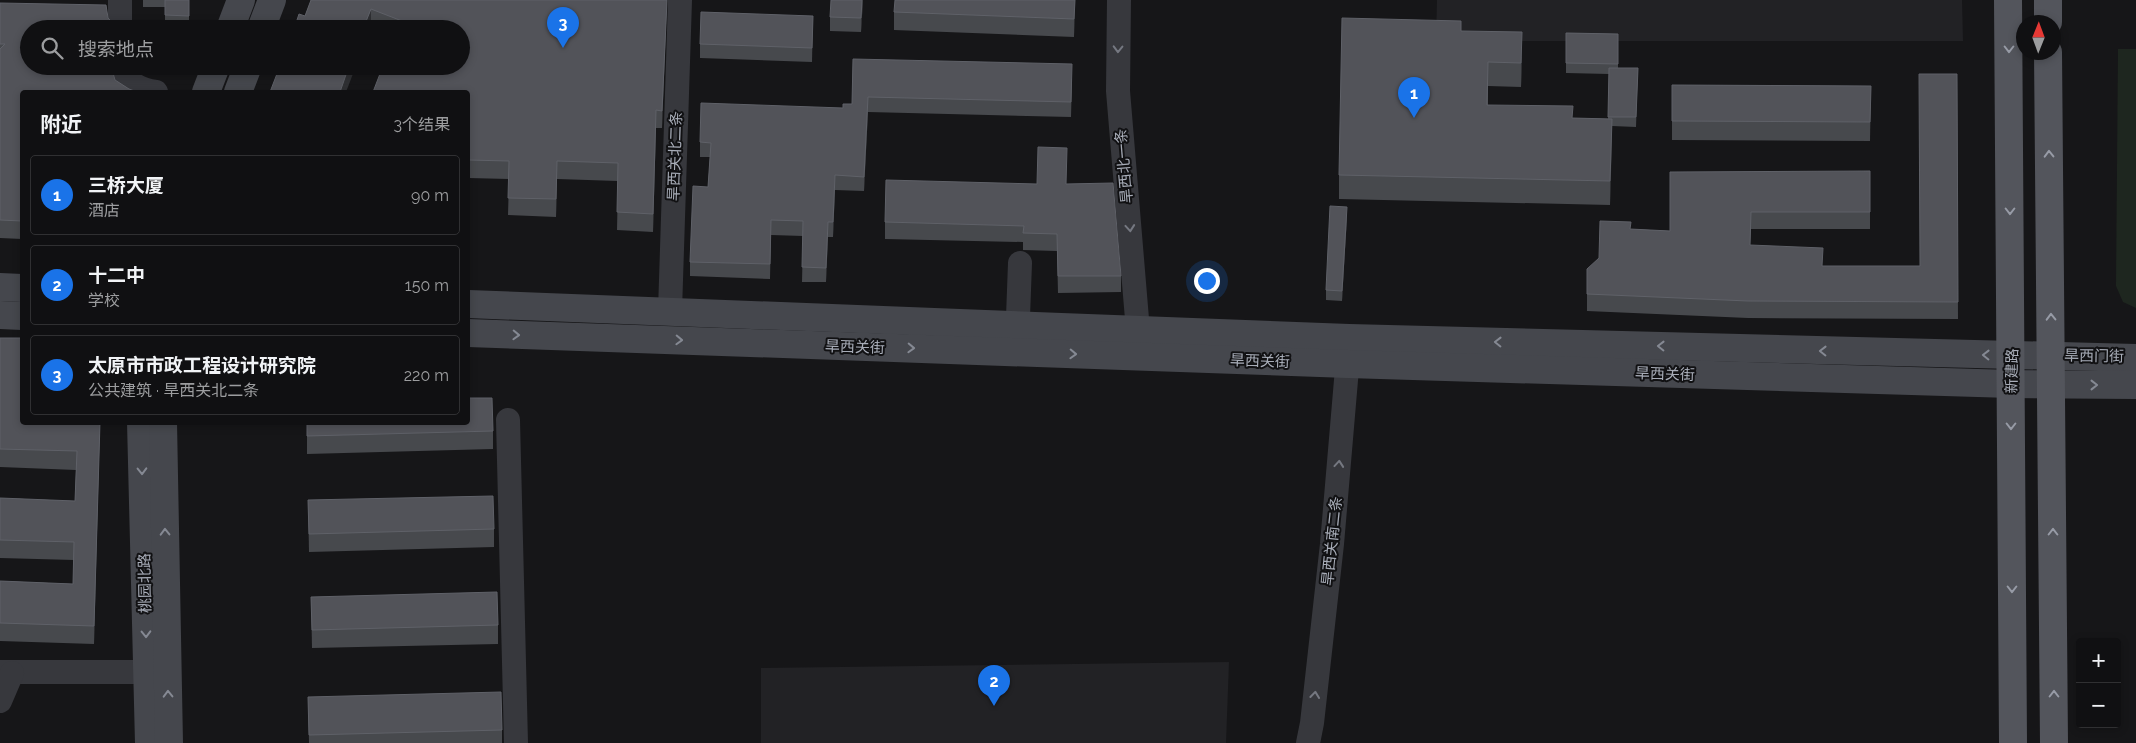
<!DOCTYPE html>
<html lang="zh">
<head>
<meta charset="utf-8">
<style>
	body { margin:0; font-family:Raleway,"Noto Sans SC",sans-serif; background:#1e1e20; color:#f1f3f6 }
	.controls { position:absolute; right:15px; bottom:15px; display:grid; overflow:hidden; border-radius:5px; box-shadow:0 2px 8px #0003 }
	.controls button { width:45px; height:45px; display:grid; place-items:center; padding:0; border:0; border-bottom:1px solid #303032; background:#101012; color:#f1f3f6; font:25px sans-serif }
	.compass { position:absolute; left:2016px; top:15px; width:45px; height:45px; border-radius:50%; background:#101012; box-shadow:0 2px 8px #0003; rotate:1deg }
	.you { position:absolute; left:1206px; top:280px; width:18px; height:18px; margin:-12px; border:4px solid #fff; border-radius:50%; background:#1a73e8; box-shadow:0 0 0 8px #1a73e833 }
	.badge { display:grid; place-items:center; width:32px; height:32px; border-radius:50%; background:#1a73e8; color:#fff; font-size:16px; font-weight:700 }
	.pin { position:absolute; translate:-50% -41px; filter:drop-shadow(0 1px 2px #0008) }
	.pin::after { content:''; position:absolute; top:26px; width:18px; height:15px; background:inherit; clip-path:polygon(0 0,100% 0,50% 100%) }
	.list { margin:0; padding:0; list-style:none }
	h2 { display:flex; justify-content:space-between; align-items:center; height:65px; margin:0; padding:0 20px; font-size:21px }
	h2 small { font-size:16px; font-weight:400; color:#9c9d9f }
	.list li { display:grid; grid-template-columns:32px 1fr auto; gap:15px; align-items:center; box-sizing:border-box; height:80px; margin:0 10px 10px; padding:0 10px; border:1px solid #303032; border-radius:5px }
	.list b { display:block; font-size:19px; white-space:nowrap }
	.list p { margin:0; font-size:16px; white-space:nowrap; color:#9c9d9f }
	.list em { font-size:16px; font-style:normal; color:#9c9d9f }
	.icon { flex:none; width:28px; height:28px; fill:none; stroke:currentColor; stroke-width:2; stroke-linecap:round; stroke-linejoin:round }
	.map { position:relative; flex:none; width:2136px; height:743px; overflow:hidden }
	.search { position:absolute; background:#101012; box-shadow:0 2px 8px #0003; left:20px; top:20px; width:450px; height:55px; display:flex; align-items:center; gap:12px; box-sizing:border-box; padding:0 18px; border-radius:28px; color:#9c9d9f; font-size:19px }
	.panel { position:absolute; background:#101012; box-shadow:0 2px 8px #0003; left:20px; top:90px; width:450px; height:335px; border-radius:5px }
	.map>svg:first-child { display:block }
	.built { fill:#222225 }
	.green { fill:#1e261f }
	.lines { fill:none; stroke-linecap:round; stroke-linejoin:round }
	.street { stroke:#37383d; stroke-width:24 }
	.secondary { stroke:#45474d; stroke-width:28 }
	.primary { stroke:#53555c; stroke-width:28 }
	.wall { fill:#47494d }
	.shaded-wall { fill:#2f3033 }
	.building { fill:#525359; stroke:#5f6168 }
	.oneway { stroke:#757881 }
	.oneway2 { stroke:#979ba6 }
	.oneway3 { stroke:#858993 }
	.labels { text-anchor:middle; stroke-width:4; stroke-linejoin:round; paint-order:stroke }
	.street-label { font-size:15px; fill:#a8adb8; stroke:#111113 }
</style>
</head>
<body>
<div class="map">
<svg width="2136" height="743" viewBox="0 0 2136 743">
	<rect width="100%" height="100%" fill="#161618"/>
	<g class="built">
		<polygon points="1437,0 1962,0 1963,41 1436,41"/>
		<polygon points="1229,662 1226,743 761,743 761,668"/>
	</g>
	<polygon class="green" points="2118,49 2136,49 2136,308 2123,302 2116,286"/>
	<g class="lines">
		<g class="street">
			<polyline points="1119,0 1118,91 1138,331"/>
			<polyline points="120,29 120,0"/>
			<path d="M122,66C126,83 140,90 156,92"/>
			<polyline points="670,311 680,0"/>
			<polyline points="1017,344 1020,263"/>
			<polyline points="508,420 516,743"/>
			<polyline points="0,672 147,672"/>
			<polyline points="0,701 12,673"/>
			<polyline points="1308,743 1312,723 1332,544 1349,345"/>
		</g>
		<g class="secondary">
			<polyline points="230,29 241,0"/>
			<polyline points="261,29 272,0"/>
			<polyline points="206,92 216,66"/>
			<polyline points="238,92 248,66"/>
			<polyline points="0,287 22,288"/>
			<polyline points="468,304 1349,338 2136,358"/>
			<polyline points="0,315 22,316"/>
			<polyline points="468,333 1348,364 2011,384 2136,385"/>
			<polyline points="141,422 149,743"/>
			<polyline points="163,422 169,743"/>
		</g>
		<g class="primary">
			<polyline points="2008,0 2013,743"/>
			<polyline points="2048,0 2048,22"/>
			<polyline points="2048,52 2054,743"/>
		</g>
	</g>
	<g class="wall">
		<polygon points="143,0 189,0 189,29 165,29 165,7 143,7"/>
		<polygon points="311,0 667,0 662,128 656,128 653,232 617,230 618,181 557,179 556,217 508,215 509,179 468,178 468,92 461,29 375,29 371,27 305,16"/>
		<polygon points="863,0 861,32 830,31 830,17"/>
		<polygon points="1075,0 1074,37 894,30 894,12"/>
		<polygon points="0,3 108,18 22,92 22,239 0,238"/>
		<polygon points="813,16 812,62 700,58 700,44"/>
		<polygon points="1461,31 1522,57 1521,87 1488,86 1488,105 1573,118 1608,119 1609,74 1566,73 1566,33 1618,34 1618,68 1638,68 1636,127 1612,126 1610,205 1339,199 1339,175"/>
		<polygon points="853,59 1072,79 1071,117 868,112 864,191 835,190 833,237 828,237 826,282 802,282 803,236 771,235 770,279 690,276 690,262 708,187 710,157 700,157 700,142 843,108 852,104"/>
		<polygon points="1957,74 1958,319 1748,318 1587,311 1587,294 1631,229 1670,231 1870,171 1870,229 1751,229 1750,245 1823,266 1920,266"/>
		<polygon points="1672,85 1871,86 1870,141 1672,140"/>
		<polygon points="1037,184 1066,184 1121,276 1121,292 1058,293 1057,251 1023,250 1023,242 885,239 885,222"/>
		<polygon points="1347,217 1342,301 1326,300 1326,290"/>
		<polygon points="0,338 22,422 100,422 94,644 0,641 0,581 73,584 74,560 0,558 0,498 75,501 76,470 0,467"/>
		<polygon points="307,422 468,422 493,431 493,449 307,454"/>
		<polygon points="308,500 494,529 494,547 309,552"/>
		<polygon points="311,597 498,625 498,644 312,648"/>
		<polygon points="308,697 502,730 502,743 309,743"/>
	</g>
	<g class="shaded-wall">
		<polygon points="667,0 662,128 662,111"/>
		<polygon points="862,0 863,0 861,32 861,18"/>
		<polygon points="1075,0 1075,2 1074,37 1074,19"/>
		<polygon points="371,9 371,27 370,29 363,29"/>
		<polygon points="1522,32 1522,57 1521,87 1521,63"/>
		<polygon points="349,66 356,66 346,92 340,92"/>
		<polygon points="868,97 868,112 864,191 864,177"/>
		<polygon points="656,110 656,128 653,232 653,214"/>
		<polygon points="1612,119 1612,143 1610,205 1610,181"/>
		<polygon points="557,161 557,179 556,217 556,199"/>
		<polygon points="835,175 835,190 833,237 833,222"/>
		<polygon points="1347,207 1347,217 1342,301 1342,291"/>
		<polygon points="828,222 828,237 826,282 826,268"/>
		<polygon points="100,422 94,644 94,626"/>
	</g>
	<g class="building">
		<polygon points="165,0 189,0 189,16 165,15"/>
		<polygon points="311,0 667,0 662,111 656,110 653,214 617,212 618,163 557,161 556,199 508,198 509,161 468,160 468,92 373,92 383,66 461,66 461,29 399,29 402,21 371,9 363,29 294,29 299,14 305,16"/>
		<polygon points="831,0 862,0 861,18 830,17"/>
		<polygon points="895,0 1075,0 1074,19 894,12"/>
		<polygon points="0,3 106,5 108,18 112,22 112,29 29,29 29,66 111,66 115,80 129,89 137,92 22,92 22,221 0,220 0,49 5,44 0,44"/>
		<polygon points="701,12 813,16 812,48 700,44"/>
		<polygon points="1342,18 1461,21 1461,31 1522,32 1521,63 1488,62 1487,105 1573,106 1572,118 1612,119 1610,181 1339,175"/>
		<polygon points="1566,33 1618,34 1618,64 1566,63"/>
		<polygon points="853,59 1072,64 1071,102 868,97 864,177 835,175 833,222 828,222 826,268 802,267 803,221 771,220 770,264 690,262 693,186 708,187 711,143 700,142 701,103 843,108 843,104 852,104"/>
		<polygon points="280,66 349,66 340,92 270,92"/>
		<polygon points="1609,68 1638,68 1636,117 1608,117"/>
		<polygon points="1919,74 1957,74 1958,302 1748,301 1587,294 1587,269 1599,258 1600,221 1631,222 1630,229 1670,231 1670,172 1870,171 1870,212 1751,212 1750,245 1823,248 1822,266 1920,266"/>
		<polygon points="1672,85 1871,86 1870,122 1672,121"/>
		<polygon points="1038,147 1067,148 1066,184 1113,183 1121,276 1058,276 1057,234 1023,233 1024,226 885,222 886,180 1037,184"/>
		<polygon points="1330,206 1347,207 1342,291 1326,290"/>
		<polygon points="0,338 22,338 22,422 100,422 94,626 0,623 0,581 73,584 74,542 0,540 0,498 75,501 77,451 0,449"/>
		<polygon points="468,398 492,398 493,431 307,436 307,422 468,422"/>
		<polygon points="493,496 494,529 309,534 308,500"/>
		<polygon points="497,592 498,625 312,630 311,597"/>
		<polygon points="501,692 502,730 309,735 308,697"/>
	</g>
	<defs><path id="oneway-chevron" d="M-2-3.5L2.5 0L-2 3.5" fill="none" stroke-width="1.6" stroke-linecap="round" stroke-linejoin="round" transform="scale(1.25)"/></defs>
	<g class="oneway">
		<use href="#oneway-chevron" transform="translate(1118 49) rotate(91)"/>
		<use href="#oneway-chevron" transform="translate(1130 228) rotate(85)"/>
		<use href="#oneway-chevron" transform="translate(1339 464) rotate(-85)"/>
		<use href="#oneway-chevron" transform="translate(1315 695) rotate(-84)"/>
	</g>
	<g class="oneway2">
		<use href="#oneway-chevron" transform="translate(2009 49) rotate(90)"/>
		<use href="#oneway-chevron" transform="translate(2049 154) rotate(-91)"/>
		<use href="#oneway-chevron" transform="translate(2010 211) rotate(90)"/>
		<use href="#oneway-chevron" transform="translate(2051 317) rotate(-91)"/>
		<use href="#oneway-chevron" transform="translate(2011 426) rotate(90)"/>
		<use href="#oneway-chevron" transform="translate(2053 532) rotate(-90)"/>
		<use href="#oneway-chevron" transform="translate(2012 589) rotate(90)"/>
		<use href="#oneway-chevron" transform="translate(2054 694) rotate(-90)"/>
	</g>
	<g class="oneway3">
		<use href="#oneway-chevron" transform="translate(516 335) rotate(2)"/>
		<use href="#oneway-chevron" transform="translate(679 340) rotate(2)"/>
		<use href="#oneway-chevron" transform="translate(1498 342) rotate(-179)"/>
		<use href="#oneway-chevron" transform="translate(1661 346) rotate(-179)"/>
		<use href="#oneway-chevron" transform="translate(911 348) rotate(2)"/>
		<use href="#oneway-chevron" transform="translate(1823 351) rotate(-179)"/>
		<use href="#oneway-chevron" transform="translate(1073 354) rotate(2)"/>
		<use href="#oneway-chevron" transform="translate(1986 355) rotate(-179)"/>
		<use href="#oneway-chevron" transform="translate(2094 385)"/>
		<use href="#oneway-chevron" transform="translate(142 471) rotate(89)"/>
		<use href="#oneway-chevron" transform="translate(165 532) rotate(-91)"/>
		<use href="#oneway-chevron" transform="translate(146 634) rotate(89)"/>
		<use href="#oneway-chevron" transform="translate(168 694) rotate(-91)"/>
	</g>
	<g class="labels">
		<g class="street-label">
			<text transform="translate(675 156) rotate(-88)" y="5">旱西关北二条</text>
			<text transform="translate(1124 166) rotate(-95)" y="5">旱西北一条</text>
			<text transform="translate(855 347) rotate(2)" y="5">旱西关街</text>
			<text transform="translate(2094 356) rotate(1)" y="5">旱西门街</text>
			<text transform="translate(1260 361) rotate(2)" y="5">旱西关街</text>
			<text transform="translate(2012 371) rotate(-89)" y="5">新建路</text>
			<text transform="translate(1665 374) rotate(2)" y="5">旱西关街</text>
			<text transform="translate(1332 541) rotate(-84)" y="5">旱西关南二条</text>
			<text transform="translate(145 583) rotate(-91)" y="5">桃园北路</text>
		</g>
	</g>
</svg>
<div class="controls">
<button>+</button>
<button>−</button>
</div>
<svg class="compass" viewBox="-18 -18 36 36"><path d="M0-13l5 13h-10z" fill="#e53935"/><path d="M0 13l5-13h-10z" fill="#9c9d9f"/></svg>
<div class="you"></div>
<div class="pin badge" style="left:1414px;top:118px">1</div>
<div class="pin badge" style="left:994px;top:706px">2</div>
<div class="pin badge" style="left:563px;top:48px">3</div>
<div class="search"><svg class="icon" aria-label="search" viewBox="0 0 24 24"><circle cx="10" cy="10" r="6"/><path d="M15 15l6 6"/></svg>搜索地点</div>
<section class="panel">
<h2>附近<small>3个结果</small></h2>
<ul class="list">
<li><span class="badge">1</span><div><b>三桥大厦</b><p>酒店</p></div><em>90 m</em></li>
<li><span class="badge">2</span><div><b>十二中</b><p>学校</p></div><em>150 m</em></li>
<li><span class="badge">3</span><div><b>太原市市政工程设计研究院</b><p>公共建筑 · 旱西关北二条</p></div><em>220 m</em></li>
</ul>
</section>
</div>
</body>
</html>
